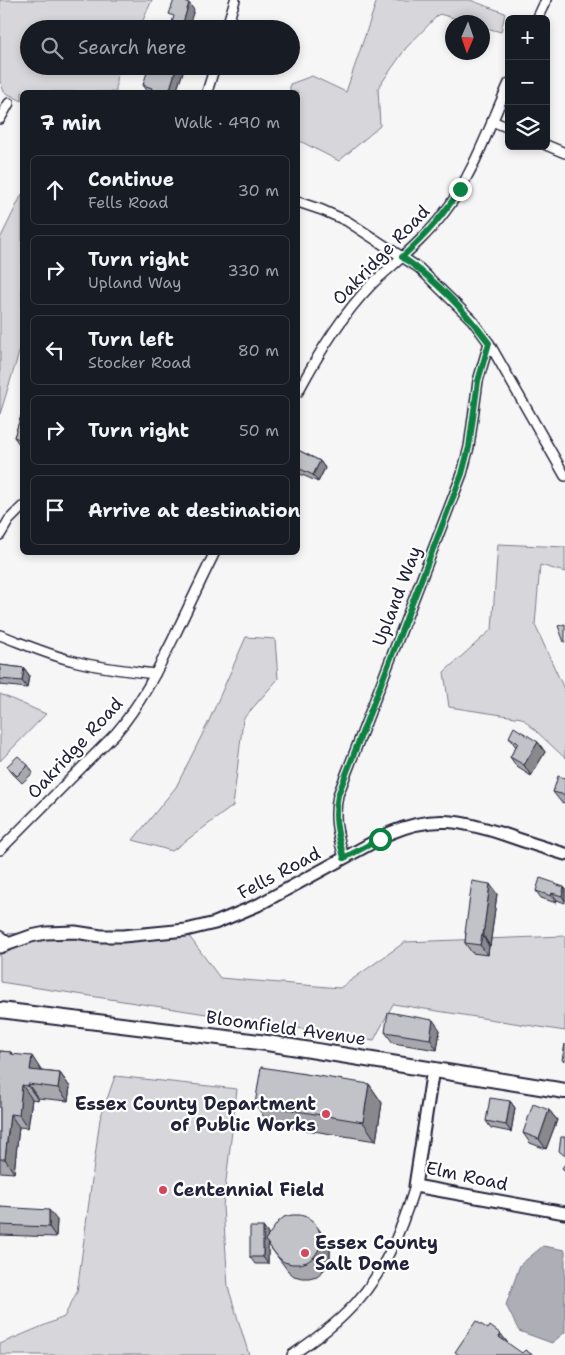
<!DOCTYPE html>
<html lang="en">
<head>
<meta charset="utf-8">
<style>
	body { margin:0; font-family:"Shantell Sans",sans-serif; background:#20242c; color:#f1f3f6 }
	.controls { position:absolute; right:15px; top:15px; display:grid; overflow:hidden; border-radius:8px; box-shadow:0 2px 8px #0003 }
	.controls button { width:45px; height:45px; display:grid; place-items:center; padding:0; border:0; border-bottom:1px solid #363941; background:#171b24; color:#f1f3f6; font:25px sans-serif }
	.compass { position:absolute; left:445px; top:15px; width:45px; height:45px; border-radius:50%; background:#171b24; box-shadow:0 2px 8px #0003; rotate:182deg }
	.stop { position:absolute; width:15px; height:15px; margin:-11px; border:4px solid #0b8043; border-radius:50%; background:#fff }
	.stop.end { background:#0b8043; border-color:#fff; box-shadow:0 1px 5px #0008 }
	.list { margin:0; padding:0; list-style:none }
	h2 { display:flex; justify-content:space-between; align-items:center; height:65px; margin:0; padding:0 20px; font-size:21px }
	h2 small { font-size:16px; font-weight:400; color:#9ea1a6 }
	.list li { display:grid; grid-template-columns:32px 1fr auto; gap:15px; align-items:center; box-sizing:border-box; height:70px; margin:0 10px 10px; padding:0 10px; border:1px solid #363941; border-radius:8px }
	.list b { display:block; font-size:19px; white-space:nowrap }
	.list p { margin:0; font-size:16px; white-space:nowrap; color:#9ea1a6 }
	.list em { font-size:16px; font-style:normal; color:#9ea1a6 }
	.icon { flex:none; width:28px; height:28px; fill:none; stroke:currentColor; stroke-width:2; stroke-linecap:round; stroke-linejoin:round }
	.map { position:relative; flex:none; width:565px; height:1355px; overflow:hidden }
	.search { position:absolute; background:#171b24; box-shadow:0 2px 8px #0003; left:20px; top:20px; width:280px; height:55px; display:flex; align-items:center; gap:12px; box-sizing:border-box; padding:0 18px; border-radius:28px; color:#9ea1a6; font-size:19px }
	.panel { position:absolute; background:#171b24; box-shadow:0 2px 8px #0003; left:20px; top:90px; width:280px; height:465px; border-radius:8px }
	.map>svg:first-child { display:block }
	.green { fill:#d7d7db; stroke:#7c7c8b }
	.water { fill:#aeaeb7; stroke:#767685 }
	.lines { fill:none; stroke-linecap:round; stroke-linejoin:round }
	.street-casing { stroke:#22223b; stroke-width:12 }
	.secondary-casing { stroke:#22223b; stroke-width:15 }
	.primary-casing { stroke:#22223b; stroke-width:18 }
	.street { stroke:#fff; stroke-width:9 }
	.secondary { stroke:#fff; stroke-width:11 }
	.primary { stroke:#fff; stroke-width:14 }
	.wall { fill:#a7a7ad; stroke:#22223b }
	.shaded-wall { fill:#88888d; stroke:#22223b }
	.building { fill:#c2c2c9; stroke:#22223b }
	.route { stroke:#0b8043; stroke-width:6 }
	.poi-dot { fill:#d1495b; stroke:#fff; stroke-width:2 }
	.labels { text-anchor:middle; stroke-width:4.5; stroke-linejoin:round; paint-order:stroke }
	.street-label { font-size:18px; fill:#22223b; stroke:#fff }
	.poi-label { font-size:18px; font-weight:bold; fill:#22223b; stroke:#fff; text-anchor:start }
</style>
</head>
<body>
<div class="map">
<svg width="565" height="1355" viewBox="0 0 565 1355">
	<rect width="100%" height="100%" fill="#f6f6f7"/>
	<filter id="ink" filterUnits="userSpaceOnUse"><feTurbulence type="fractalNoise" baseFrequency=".02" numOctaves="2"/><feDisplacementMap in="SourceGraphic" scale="10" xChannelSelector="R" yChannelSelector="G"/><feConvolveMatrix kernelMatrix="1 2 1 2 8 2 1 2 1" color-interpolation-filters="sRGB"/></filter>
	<g filter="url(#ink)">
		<g class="green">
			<polygon points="0,0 152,0 139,29 29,29 29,66 122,66 116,79 116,92 22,92 22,101 4,92 0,81"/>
			<polygon points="377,0 470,0 505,13 501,32 483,27 482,22 469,22 439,14 406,48 378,88 380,126 339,161 298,140 298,92 290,92 290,84 312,76 346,92"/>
			<polygon points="22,194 22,343 0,414 0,239"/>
			<polygon points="498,544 565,547 565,572 540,565 535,625 565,691 565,758 522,718 449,707 444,672 492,629"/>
			<polygon points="246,637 275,639 278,679 243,719 233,806 172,851 133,840 176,787 208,723"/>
			<polygon points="0,694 46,714 0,761"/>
			<polygon points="183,928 220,978 340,988 405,942 565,936 565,1031 393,1004 374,1040 0,982 0,934"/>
			<polygon points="115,1076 237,1089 223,1206 228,1287 249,1355 0,1355 0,1344 64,1317 77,1292 100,1119"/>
		</g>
		<polygon class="water" points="543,1246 565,1250 565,1332 552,1343 519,1331 506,1305 520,1265"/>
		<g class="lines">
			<g class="street-casing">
				<g id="street">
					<polyline points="537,19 546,0"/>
					<polyline points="226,29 235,0"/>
					<polyline points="207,92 215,66"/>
					<polyline points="0,119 9,103"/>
					<polyline points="492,121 509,128"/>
					<polyline points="546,145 565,153"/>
					<polyline points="298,202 322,210 347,221 419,268 472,320 489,343 565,476"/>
					<path d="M298,392C318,354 341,316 371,285C377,279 384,273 391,267C410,250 429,233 444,213C472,177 490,125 509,83"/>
					<polyline points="0,535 9,520 22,507"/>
					<path d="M0,635C24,644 49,655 74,661C101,668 128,671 155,674"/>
					<path d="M0,850L116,733C141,704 158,669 175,635C188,608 201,580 215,552"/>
					<path d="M344,858C338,835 333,819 338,795L462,474L469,447L478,381L489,343"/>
					<polyline points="0,936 9,943"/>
					<path d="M292,1355C311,1342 330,1329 346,1313C382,1279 401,1232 415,1186"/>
				</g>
			</g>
			<g class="secondary-casing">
				<g id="secondary">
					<path d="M0,947L31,936L46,933L75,932L101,936H123L186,930L215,923L258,905L390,833C434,814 463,821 506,835C526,842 545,848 565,854"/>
					<polyline points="433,1069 415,1186 565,1213"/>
				</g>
			</g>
			<g class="primary-casing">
				<polyline id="primary" points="0,1010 267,1043 565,1091"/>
			</g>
			<use href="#street" class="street"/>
			<use href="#secondary" class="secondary"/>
			<use href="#primary" class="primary"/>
		</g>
		<g class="wall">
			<polygon points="185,66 176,92 148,92 143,85 152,70"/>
			<polygon points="22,413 22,445 19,444 14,437"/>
			<polygon points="298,450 320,461 325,468 318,482 298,473"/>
			<polygon points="0,665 24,668 29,675 27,688 0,685"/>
			<polygon points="509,737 538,742 545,752 531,776 517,767 510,757 516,747"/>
			<polygon points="28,765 33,773 22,783 12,773 7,766"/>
			<polygon points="565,778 565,803 561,802 553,792"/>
			<polygon points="555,883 556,885 565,888 565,903 557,900 556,903 541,898 536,891"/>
			<polygon points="497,894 490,946 489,946 488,955 472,953 465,943 466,934 465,933"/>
			<polygon points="440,1030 437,1050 393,1043 385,1032"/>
			<polygon points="0,1051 11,1052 13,1054 41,1070 41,1071 60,1073 70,1087 68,1101 38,1098 38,1100 32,1099 28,1128 19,1127 14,1173 0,1172"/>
			<polygon points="369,1084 382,1103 376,1141 269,1124 255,1104"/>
			<polygon points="510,1101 515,1108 511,1132 491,1128 486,1121"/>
			<polygon points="549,1110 557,1120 546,1149 530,1143 523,1133"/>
			<polygon points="0,1207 57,1220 56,1237 0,1235"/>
			<polygon points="263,1227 268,1234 268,1236 328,1242 330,1249 330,1257 328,1265 323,1271 317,1276 309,1278 302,1278 294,1276 288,1271 268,1244 268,1264 255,1264 250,1257"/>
		</g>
		<g class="shaded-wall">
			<polygon points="189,3 194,10 188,29 184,29 182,26"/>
			<polygon points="177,66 185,66 176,92 169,92"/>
			<polygon points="320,461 325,468 318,482 313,475"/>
			<polygon points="24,668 29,675 27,688 22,681"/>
			<polygon points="538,742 545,752 531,776 524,765"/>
			<polygon points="490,884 497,894 490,946 483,935"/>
			<polygon points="564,887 565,888 565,901 562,896"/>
			<polygon points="552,893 557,900 556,903 551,896"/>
			<polygon points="482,935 489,946 488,955 480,945"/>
			<polygon points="433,1020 440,1030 437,1050 430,1039"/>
			<polygon points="32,1056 41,1070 40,1084 30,1070"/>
			<polygon points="60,1073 70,1087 68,1101 58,1088"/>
			<polygon points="28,1084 38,1098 38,1100 28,1086"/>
			<polygon points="369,1084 382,1103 376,1141 363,1122"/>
			<polygon points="22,1085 32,1099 28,1128 19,1115"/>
			<polygon points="510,1101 515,1108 511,1132 506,1125"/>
			<polygon points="549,1110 557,1120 546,1149 539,1139"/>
			<polygon points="10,1114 19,1127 14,1173 5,1159"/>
			<polygon points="49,1210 57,1220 56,1237 49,1227"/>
			<polygon points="263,1227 268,1234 268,1264 263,1257"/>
			<polygon points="318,1228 328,1242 330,1249 330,1257 328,1265 323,1271 314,1257"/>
			<polygon points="501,1334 511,1347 499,1337"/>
		</g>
		<g class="building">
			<polygon points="174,0 180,0 189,3 182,26 186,27 186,29 170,29 174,16 169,14"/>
			<polygon points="153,66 177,66 169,92 151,92 152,88 143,85 148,69 152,70"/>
			<polygon points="22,413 22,440 14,437"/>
			<polygon points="298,450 320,461 313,475 298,468"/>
			<polygon points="565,624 565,642 564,642 558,626"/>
			<polygon points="0,665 24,668 22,681 0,679"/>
			<polygon points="514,727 538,742 524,765 510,757 518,743 509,737"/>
			<polygon points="18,756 28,765 17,776 7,766"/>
			<polygon points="558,776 565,778 565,795 553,792"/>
			<polygon points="540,878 555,883 555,884 564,887 562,896 552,893 551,896 536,891"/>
			<polygon points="472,881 490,884 483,935 482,935 480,945 465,943 466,933 465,933"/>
			<polygon points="388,1012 433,1020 430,1039 385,1032"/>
			<polygon points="565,1044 565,1061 562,1060"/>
			<polygon points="0,1051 11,1052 11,1054 32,1056 30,1070 60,1073 58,1088 28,1084 28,1086 22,1085 19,1115 10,1114 5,1159 0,1159"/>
			<polygon points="261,1067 369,1084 363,1122 255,1104"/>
			<polygon points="490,1098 510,1101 506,1125 486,1121"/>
			<polygon points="533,1104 549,1110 539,1139 523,1133"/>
			<polygon points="561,1137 565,1137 565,1156 559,1151"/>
			<polygon points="565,1164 565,1171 562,1168"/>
			<polygon points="0,1207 49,1210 49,1227 0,1225"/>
			<polygon points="292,1215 300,1215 307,1217 314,1222 318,1228 321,1236 321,1243 318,1251 314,1257 307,1262 300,1264 292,1264 284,1262 278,1257 265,1240 278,1222 284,1217"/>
			<rect x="250" y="1227" width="13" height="30"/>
			<polygon points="476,1321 488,1329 490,1326 501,1334 499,1337 522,1353 525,1350 533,1355 458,1355 458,1354 455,1352"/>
		</g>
	</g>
	<g class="lines" filter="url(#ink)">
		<path class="route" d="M380,839L344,858C338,835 333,819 338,795L462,474L469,447L478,381L489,343C465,311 436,280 402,257C424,237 444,215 460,189"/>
	</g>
	<g class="poi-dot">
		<circle cx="326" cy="1114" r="5"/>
		<circle cx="163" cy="1190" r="5"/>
		<circle cx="305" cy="1253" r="5"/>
	</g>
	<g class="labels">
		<g class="street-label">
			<text transform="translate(381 255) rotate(-46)" y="6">Oakridge Road</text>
			<text transform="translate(397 596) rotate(-69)" y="6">Upland Way</text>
			<text transform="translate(75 748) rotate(-47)" y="6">Oakridge Road</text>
			<text transform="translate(279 873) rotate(-28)" y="6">Fells Road</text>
			<text transform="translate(286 1028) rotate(8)" y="6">Bloomfield Avenue</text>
			<text transform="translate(467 1176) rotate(12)" y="6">Elm Road</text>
		</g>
		<g class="poi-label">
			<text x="316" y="1110" text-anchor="end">Essex County Department<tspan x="316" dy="21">of Public Works</tspan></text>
			<text x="173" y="1196">Centennial Field</text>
			<text x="315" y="1249">Essex County<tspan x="315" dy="21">Salt Dome</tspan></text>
		</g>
	</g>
</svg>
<div class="controls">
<button>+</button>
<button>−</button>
<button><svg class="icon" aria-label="layers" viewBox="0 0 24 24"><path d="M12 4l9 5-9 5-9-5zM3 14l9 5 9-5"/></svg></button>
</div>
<svg class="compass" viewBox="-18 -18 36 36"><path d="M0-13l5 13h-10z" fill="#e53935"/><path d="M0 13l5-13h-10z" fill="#9ea1a6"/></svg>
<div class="stop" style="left:380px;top:839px"></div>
<div class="stop end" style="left:460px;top:189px"></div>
<div class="search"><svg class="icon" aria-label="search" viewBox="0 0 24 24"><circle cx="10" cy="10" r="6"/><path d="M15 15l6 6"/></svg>Search here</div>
<section class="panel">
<h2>7 min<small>Walk · 490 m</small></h2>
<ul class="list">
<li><svg class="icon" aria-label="ahead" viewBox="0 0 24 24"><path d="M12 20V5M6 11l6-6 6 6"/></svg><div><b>Continue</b><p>Fells Road</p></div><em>30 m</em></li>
<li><svg class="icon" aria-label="right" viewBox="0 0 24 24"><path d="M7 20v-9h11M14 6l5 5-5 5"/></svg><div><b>Turn right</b><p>Upland Way</p></div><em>330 m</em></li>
<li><svg class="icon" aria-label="left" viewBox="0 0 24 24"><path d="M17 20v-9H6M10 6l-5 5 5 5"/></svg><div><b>Turn left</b><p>Stocker Road</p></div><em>80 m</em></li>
<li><svg class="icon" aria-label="right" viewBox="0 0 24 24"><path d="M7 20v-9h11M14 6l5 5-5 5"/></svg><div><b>Turn right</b></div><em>50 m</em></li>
<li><svg class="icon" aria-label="arrive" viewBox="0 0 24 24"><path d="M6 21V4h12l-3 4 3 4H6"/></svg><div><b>Arrive at destination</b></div></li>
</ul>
</section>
</div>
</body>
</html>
